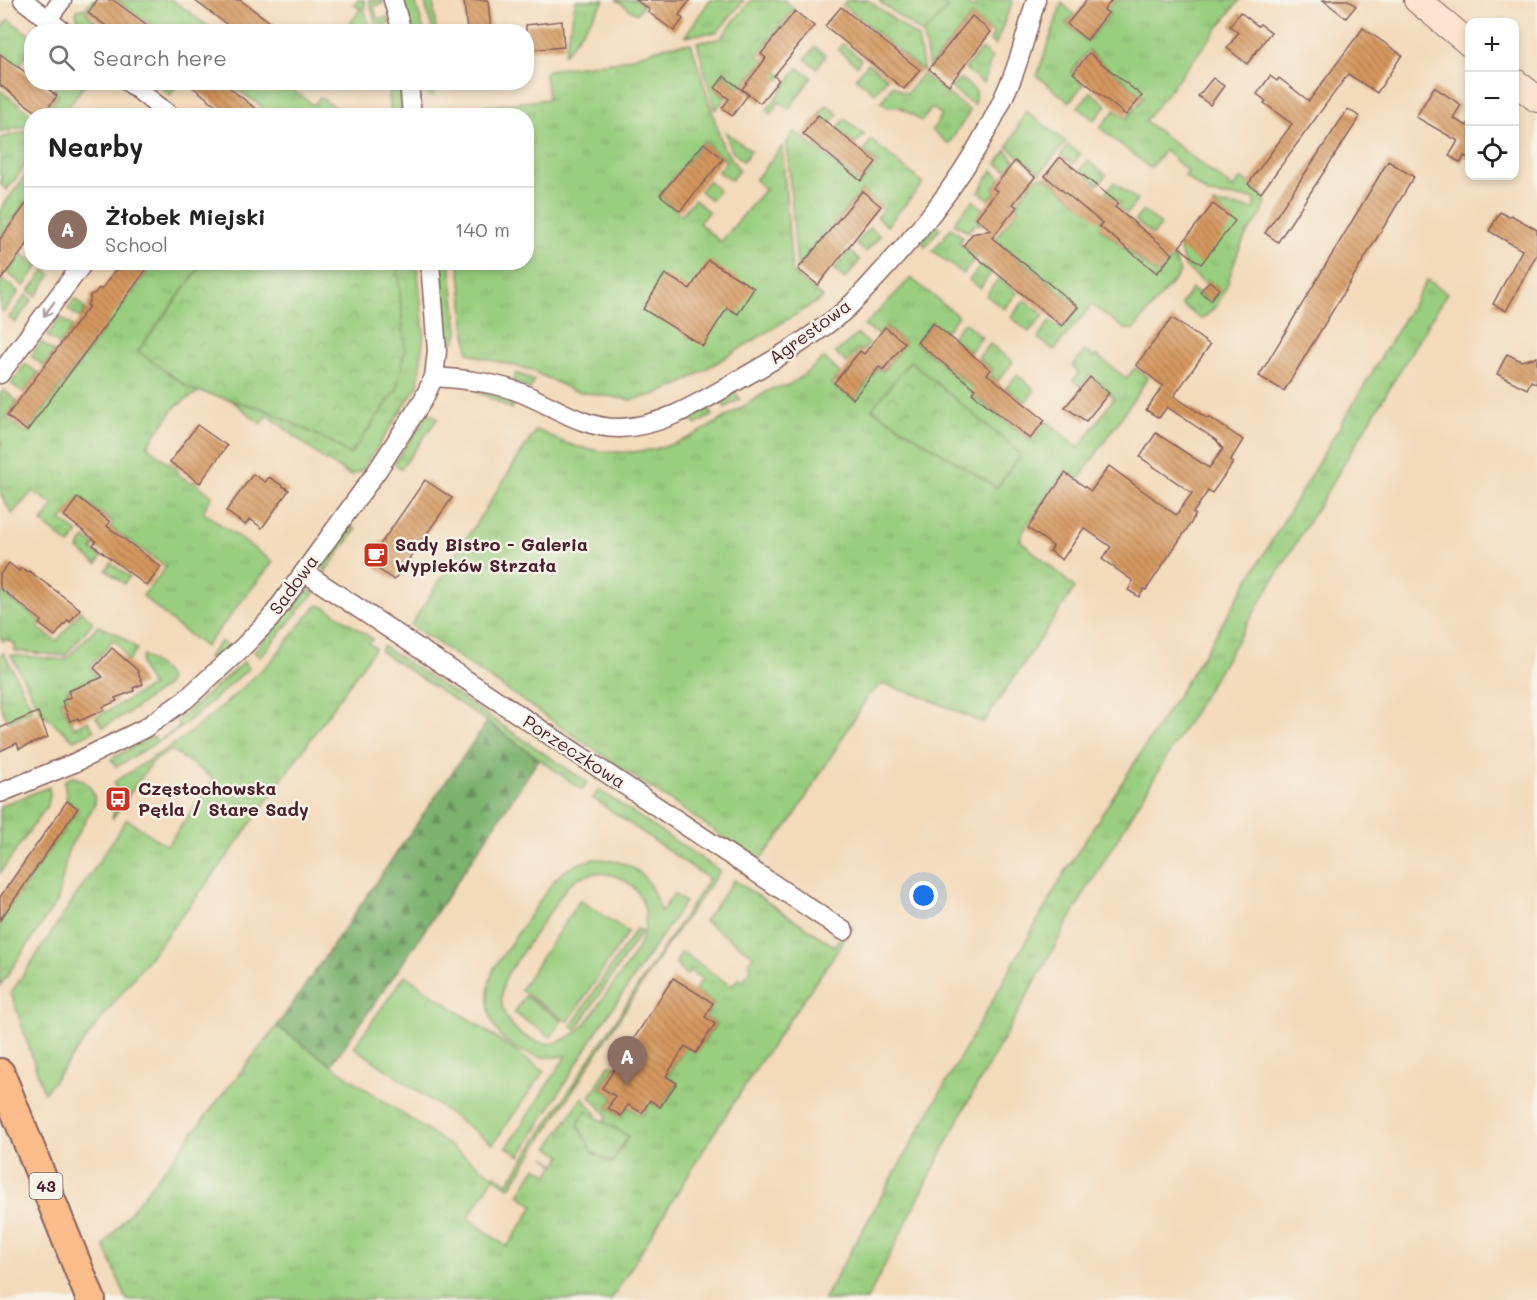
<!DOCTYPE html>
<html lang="en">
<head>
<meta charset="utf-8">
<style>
	body { margin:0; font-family:Mali,sans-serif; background:#f2f2f2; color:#222 }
	.controls { position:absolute; right:18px; top:18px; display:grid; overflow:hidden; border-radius:12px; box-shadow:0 3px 9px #0003 }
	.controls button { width:54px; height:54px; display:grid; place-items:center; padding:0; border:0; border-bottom:2px solid #e0e0e0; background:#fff; color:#222; font:30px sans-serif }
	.you { position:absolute; left:924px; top:896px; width:21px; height:21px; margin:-15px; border:4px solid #fff; border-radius:50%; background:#1a73e8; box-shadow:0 0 0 9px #1a73e833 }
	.badge { display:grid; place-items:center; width:39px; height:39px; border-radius:50%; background:#ea580c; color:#fff; font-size:20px; font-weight:700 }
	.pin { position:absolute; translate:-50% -50px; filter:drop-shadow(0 2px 3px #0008) }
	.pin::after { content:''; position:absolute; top:32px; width:21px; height:18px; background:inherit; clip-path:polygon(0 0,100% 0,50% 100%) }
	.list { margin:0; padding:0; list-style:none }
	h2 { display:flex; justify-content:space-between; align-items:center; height:78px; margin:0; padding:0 24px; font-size:26px }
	h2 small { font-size:20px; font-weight:400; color:#767676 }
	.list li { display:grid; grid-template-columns:39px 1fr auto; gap:18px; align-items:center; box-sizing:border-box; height:84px; padding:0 24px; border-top:2px solid #e0e0e0 }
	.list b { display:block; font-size:22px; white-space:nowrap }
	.list p { margin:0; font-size:20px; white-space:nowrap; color:#767676 }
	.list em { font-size:20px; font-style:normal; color:#767676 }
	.icon { flex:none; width:33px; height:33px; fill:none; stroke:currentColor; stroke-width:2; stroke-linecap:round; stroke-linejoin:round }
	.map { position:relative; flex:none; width:1537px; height:1300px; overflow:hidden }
	.search { position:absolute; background:#fff; box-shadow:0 3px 9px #0003; left:24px; top:24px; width:510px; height:66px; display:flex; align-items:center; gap:15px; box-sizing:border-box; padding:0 21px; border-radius:24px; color:#767676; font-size:22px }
	.panel { position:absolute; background:#fff; box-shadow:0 3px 9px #0003; left:24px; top:108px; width:510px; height:162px; border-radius:24px }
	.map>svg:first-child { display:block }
	.grass { fill:url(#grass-tufts); stroke:#727655; stroke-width:1.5 }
	.forest { fill:url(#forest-firs); stroke:#62684c; stroke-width:1.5 }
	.park { fill:url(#park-crowns); stroke:#727655; stroke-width:1.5 }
	.pitch { fill:#9ace7f; stroke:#727655; stroke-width:1.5; fill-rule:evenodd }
	.building { fill:url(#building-back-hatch) }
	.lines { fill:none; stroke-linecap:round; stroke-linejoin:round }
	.minor-casing { stroke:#85605d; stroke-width:21 }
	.secondary-casing { stroke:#85605d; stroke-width:28 }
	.primary-casing { stroke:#85605d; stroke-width:32 }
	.minor { stroke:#fff; stroke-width:18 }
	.secondary { stroke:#fde4d0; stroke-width:26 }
	.primary { stroke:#f9bc8a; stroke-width:28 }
	.oneway { stroke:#ae9aa0 }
	.labels { text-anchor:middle; stroke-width:5; stroke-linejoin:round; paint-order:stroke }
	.shield { fill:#f7f3e8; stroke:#7e5f64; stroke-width:1.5 }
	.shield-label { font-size:16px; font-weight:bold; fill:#4a1f2b }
	.street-label { font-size:18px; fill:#4a1f2b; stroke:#f7f3e8 }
	.poi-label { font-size:18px; font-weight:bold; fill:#4a1f2b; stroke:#f7f3e8; text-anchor:start }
</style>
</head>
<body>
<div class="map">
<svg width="1537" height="1300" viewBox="0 0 1537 1300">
	<defs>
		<pattern id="grass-tufts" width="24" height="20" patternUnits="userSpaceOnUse" patternTransform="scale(1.5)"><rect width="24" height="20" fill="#9ace7f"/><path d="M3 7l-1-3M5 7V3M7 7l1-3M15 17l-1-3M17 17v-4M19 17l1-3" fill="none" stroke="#86b06e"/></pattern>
		<pattern id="forest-firs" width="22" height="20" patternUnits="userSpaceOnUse" patternTransform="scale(1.5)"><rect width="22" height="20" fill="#7bb16e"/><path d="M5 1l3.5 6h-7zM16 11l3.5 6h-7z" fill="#678f5b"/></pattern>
		<pattern id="park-crowns" width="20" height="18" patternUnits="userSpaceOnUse" patternTransform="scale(1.5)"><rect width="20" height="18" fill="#9ace7f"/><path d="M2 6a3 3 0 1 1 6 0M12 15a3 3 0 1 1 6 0" fill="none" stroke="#86b06e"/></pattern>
		<pattern id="building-back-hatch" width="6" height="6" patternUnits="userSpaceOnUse" patternTransform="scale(1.5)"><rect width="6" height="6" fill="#d5975e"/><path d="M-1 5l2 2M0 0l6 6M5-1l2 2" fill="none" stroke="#af7b4e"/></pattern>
	</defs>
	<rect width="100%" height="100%" fill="#f7f3e8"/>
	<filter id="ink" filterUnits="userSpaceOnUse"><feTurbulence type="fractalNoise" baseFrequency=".0167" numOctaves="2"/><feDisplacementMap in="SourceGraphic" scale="12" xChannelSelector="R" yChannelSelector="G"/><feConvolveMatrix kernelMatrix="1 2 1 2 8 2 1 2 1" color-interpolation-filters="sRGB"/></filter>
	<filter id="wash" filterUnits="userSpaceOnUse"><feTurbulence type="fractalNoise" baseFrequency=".008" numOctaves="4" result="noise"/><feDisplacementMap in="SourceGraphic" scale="24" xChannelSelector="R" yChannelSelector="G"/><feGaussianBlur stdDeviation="1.35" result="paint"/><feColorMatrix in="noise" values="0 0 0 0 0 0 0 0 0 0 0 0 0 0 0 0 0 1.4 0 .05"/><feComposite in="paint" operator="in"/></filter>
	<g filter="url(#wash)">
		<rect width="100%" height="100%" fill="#f3dabb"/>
		<g class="grass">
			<polygon points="92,0 97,0 86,13 95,21 90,31 87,31 79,25 76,12 78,10 86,8"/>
			<polygon points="116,0 172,0 215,31 160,31"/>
			<polygon points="357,0 364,0 365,6 364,7 370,31 344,31 361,9 354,5"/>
			<polygon points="369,0 382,0 383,3 374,6 377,19 388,17 390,24 381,27 381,31 378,31"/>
			<polygon points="403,0 415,0 424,31 412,31"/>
			<polygon points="424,0 433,0 436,31 433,31"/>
			<polygon points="576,0 605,0 564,55"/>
			<polygon points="617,0 636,0 643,6 636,14"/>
			<polygon points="710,0 744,0 717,32 685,36"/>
			<polygon points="751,0 784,0 794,9 758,55 782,76 779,80 761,64 740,88 724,75 714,88 726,98 715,110 697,42 720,39"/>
			<polygon points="847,0 868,0 918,38 924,72 843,5"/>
			<polygon points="880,0 963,0 973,8 979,0 1013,0 995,46 990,41 994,33 972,15 929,67 923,34 879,1"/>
			<path d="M1115,0H1240L1145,121L1233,188L1241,178C1249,184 1262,192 1265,201C1267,212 1253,225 1247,234C1228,262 1233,300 1201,319L1181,304L1192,289L1211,301L1220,290L1208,280L1205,283L1185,267L1179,247L1234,221L1213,204L1255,209V199L1208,194L1185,176L1188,172L1165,150L1150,168L1100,128L1115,110L1127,118L1144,97L1088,51L1071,72L1083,85L1069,102L1037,76L1062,3L1074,14L1066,24L1087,41L1110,14L1107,10Z"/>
			<polygon points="8,19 31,36 31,49 19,66 0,51 0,30"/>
			<polygon points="691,43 723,147 739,170 731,180 718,172 726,161 704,141 659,195 681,215 695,199 708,212 699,223 721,242 765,189 755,180 782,147 792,272 823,298 683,383 654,395 631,400 574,391 531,370 479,357 468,352 459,263 526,262 526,116 460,115 464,109 548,99 545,73 548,70 620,61 667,46"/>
			<polygon points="843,44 861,59 857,65 838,50"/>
			<polygon points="815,47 826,55 817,68 805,59"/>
			<polygon points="982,49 992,58 983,83 965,69"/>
			<polygon points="868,63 887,78 875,93 856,78"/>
			<polygon points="798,68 812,77 789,109 779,102 770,114 767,110"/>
			<polygon points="922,74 970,111 949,144 932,130 942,115 932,108 922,121 900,107 888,107 881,102 893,85 902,92 907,93"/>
			<polygon points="960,78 976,91 974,105 951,88"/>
			<polygon points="155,82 179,82 179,83 170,95"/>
			<polygon points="59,83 86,83 62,115 45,115 59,96 52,91"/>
			<polygon points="227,83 283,83 314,105 320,97 346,115 267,115 260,111 262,106"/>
			<polygon points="388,83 390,83 391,92 401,91 403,115 391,115"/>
			<path d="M419,83H432L434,96C425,95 420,91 419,83Z"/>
			<polygon points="0,90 33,115 31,125 0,133"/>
			<polygon points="1091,92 1107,105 1094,120 1078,107"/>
			<polygon points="827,105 838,114 830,124 819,115"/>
			<polygon points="1026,111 1066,142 1040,173 1008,147"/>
			<polygon points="845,119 864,135 855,144 837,129"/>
			<polygon points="31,130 31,158 7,190 0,184 2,177 0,175 0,138"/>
			<polygon points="794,131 861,183 878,163 864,151 871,140 923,183 887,226 877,217 884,209 862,190 797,269 787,143"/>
			<polygon points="726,132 751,151 743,161 731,150"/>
			<polygon points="1068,145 1080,154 1073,164 1061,155"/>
			<polygon points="1006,150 1015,161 1007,170 997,164"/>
			<polygon points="1088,161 1106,175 1098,185 1080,170"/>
			<polygon points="31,168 31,195 0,238 0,210"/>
			<polygon points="992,170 1001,178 993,188 996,191 989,199 979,192"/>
			<polygon points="1037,177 1045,177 1103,223 1100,228 1158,275 1174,256 1180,273 1134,329 1125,329 1092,305 1054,350 1038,338 1050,321 1062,329 1079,307 995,239 1019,208 1015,205"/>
			<polygon points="708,181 719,190 711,200 700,191"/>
			<polygon points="1114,182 1137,200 1127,214 1118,207 1120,203 1106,192"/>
			<polygon points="973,200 983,209 976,219 982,224 975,224 968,232 954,223"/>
			<polygon points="1143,211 1161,225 1153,235 1135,220"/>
			<polygon points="932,222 940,228 925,247 922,239"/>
			<polygon points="870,227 880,236 866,252 856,244"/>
			<polygon points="951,228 963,237 959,243 977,256 963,274 933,251"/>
			<polygon points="850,251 860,260 845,279 834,270"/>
			<polygon points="22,254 31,260 32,262 39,265 24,286 8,273"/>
			<polygon points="154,263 417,263 424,332 418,385 363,469 351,476 322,458 268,415 261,424 226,396 201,390 176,406 147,446 177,470 179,475 191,483 193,481 212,496 203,512 273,562 205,647 176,625 143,596 166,567 110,527 113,522 79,497 61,520 78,533 69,545 42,522 54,505 33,491 12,514 0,493 0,444 2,443 0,439 0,394 4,390 17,401 6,418 26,433 108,324 102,319 115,301 122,306"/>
			<polygon points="440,263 450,263 458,332 455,341 449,343"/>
			<polygon points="982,264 992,272 980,288 969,280"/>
			<polygon points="45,270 51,275 36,296 29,291"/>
			<path d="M911,278L958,316L945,332L932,322L916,343L976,390L973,395L1031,441L1047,421L1079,448L1114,398L1090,375L1080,386L1073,380L1079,373L1073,366L1085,351L1094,358L1096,355L1126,378L1135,368L1148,378L1079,479L1065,472L1026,526L1020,540L1075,588L983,723L924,697L882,684L868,696L792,820L759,861L411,625L536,430C549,435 562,443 575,446C662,468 703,430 773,388C795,387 807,371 824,358L840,373L832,384L854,400L878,368L883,371L905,343L886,326L878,334L864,326Z"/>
			<polygon points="999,278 1017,293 1004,309 986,295"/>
			<polygon points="3,280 19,292 4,312 0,309 0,284"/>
			<polygon points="1427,280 1447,293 1084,894 963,1111 867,1300 823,1300 1065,872 1209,646"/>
			<polygon points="26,295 32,300 15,323 9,318"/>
			<polygon points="75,299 86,309 80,318 68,309"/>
			<polygon points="1025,300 1044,315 1029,332 1011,317"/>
			<polygon points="61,317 73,327 60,345 47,336"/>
			<polygon points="964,322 982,337 970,352 952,337"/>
			<polygon points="858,334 869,344 863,351 859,349 847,363 835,353"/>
			<polygon points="41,342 54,352 44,366 31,356"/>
			<polygon points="990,344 1013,362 998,381 990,375 993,370 978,358"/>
			<polygon points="25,364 38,373 23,392 11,384"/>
			<polygon points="516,373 534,380 530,390 513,381"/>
			<polygon points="1017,375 1035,390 1025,402 1006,388"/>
			<polygon points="734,389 740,399 725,408 720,400"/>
			<polygon points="476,391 498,394 515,400 512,409"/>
			<polygon points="703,407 708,408 713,415 695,425 690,415"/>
			<polygon points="429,413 438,418 401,469 394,463"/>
			<polygon points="351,526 356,530 325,572 323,564"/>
			<polygon points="85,538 95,545 92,550 102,557 97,564 78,549"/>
			<polygon points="111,563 129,577 124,584 106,570"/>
			<polygon points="312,590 316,591 260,657 254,652 301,595"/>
			<polygon points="0,591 41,622 37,627 57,641 81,611 93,622 65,656 15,651 15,644 8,640 2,641 0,635"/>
			<polygon points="319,605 327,608 373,639 369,643 375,648 222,864 44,1093 11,993 127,819 167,846 214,779 171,750 152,762 112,819 116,802 120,802 120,795 116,795 114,782 182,739 225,704 272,660 315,607"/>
			<polygon points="98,626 118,634 137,649 128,662 120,646 113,640 90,667 97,677 67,690 69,697 60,701 74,727 88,721 94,731 74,740 41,712 11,655 65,660"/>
			<polygon points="221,641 229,648 223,655 207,658"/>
			<polygon points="383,646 587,782 582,790 488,722 380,651"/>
			<polygon points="4,653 33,710 8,722 0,705 0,655"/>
			<path d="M143,655L164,671L169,679L167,685L134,709L103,727L96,717L152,686C146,676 137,667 143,655Z"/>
			<polygon points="244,662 248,669 181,728 116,767 111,759 150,737 154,737 157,742 180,727 177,722 180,718"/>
			<path d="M72,777C88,779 94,789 95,804L68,850L58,900L0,986V920L78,809L67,801L64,781Z"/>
			<polygon points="49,787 50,796 47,806 0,873 0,806"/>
			<polygon points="599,790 720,871 671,939 511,1186 508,1187 494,1177 468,1218 507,1247 534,1206 520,1196 520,1193 536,1167 549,1175 555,1165 545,1157 556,1165 562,1156 549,1147 583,1096 584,1100 597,1114 595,1117 586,1112 628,1136 604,1122 607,1115 590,1097 609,1065 615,1066 600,1088 614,1097 607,1108 621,1117 628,1107 642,1116 651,1102 661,1108 677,1083 667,1076 686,1047 696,1053 716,1024 706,1017 714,1003 695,990 702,979 690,971 687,975 679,969 676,962 682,952 731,986 738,979 744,980 751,969 749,962 753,955 704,921 734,880 834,946 850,926 853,928 763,1058 714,1133 611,1300 127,1300 104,1245 277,1026 331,1065 494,1176 496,1175 508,1183 709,879 593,798"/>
		</g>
		<polygon class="forest" points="487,722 539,759 400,967 331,1065 277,1026"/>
		<g class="park">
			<polygon points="880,0 938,0 948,8 923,34 879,1"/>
			<polygon points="203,263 397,263 405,349 397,389 350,455 335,444 264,409 190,389 138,351"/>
			<polygon points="910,361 1021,454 997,488 872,409"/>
			<polygon points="586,1111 628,1136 612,1163 593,1153 578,1125"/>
		</g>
		<g class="pitch">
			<path d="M594,859C635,860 649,874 661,912L674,894L685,902L597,1031L520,1156L507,1147L566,1056C558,1056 550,1058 542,1057C495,1050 478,1011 494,968L552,883C564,869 577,863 594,859ZM594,873C611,873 627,877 638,893C661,928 627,966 606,994C596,1008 586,1028 571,1036C564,1040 553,1045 545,1043C535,1042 518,1034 513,1027C499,1011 499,995 506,976L568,885L580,877Z"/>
			<polygon points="580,900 628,932 568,1022 520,990"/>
			<polygon points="637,928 642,931 576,1030 571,1026"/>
			<polygon points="405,975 544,1071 493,1144 354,1047"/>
			<polygon points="525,996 562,1020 551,1037 514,1013"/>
		</g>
		<g id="blocks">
			<g class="building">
				<polygon points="97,0 113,0 157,32 115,32 88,13"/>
				<polygon points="194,0 240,0 284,32 237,32"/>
				<polygon points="464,0 488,0 491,32 467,32"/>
				<polygon points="636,0 690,0 679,15 683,19 674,31 648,12 650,10"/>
				<polygon points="1087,0 1112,0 1104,10 1108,13 1087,40 1067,24"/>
				<polygon points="1323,0 1348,0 1356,6 1346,18"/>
				<polygon points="841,7 920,70 904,89 825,26"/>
				<polygon points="795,11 814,26 774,76 779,80 760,103 742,89 766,58 761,54"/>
				<polygon points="1240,12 1258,26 1260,24 1271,32 1247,64 1227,48 1238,33 1230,26"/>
				<polygon points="972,16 991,32 949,85 929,69"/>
				<polygon points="562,21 564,47 526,50 526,25"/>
				<polygon points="1363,28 1402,55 1377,93 1348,74 1261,193 1248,184 1292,124 1264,103 1266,101 1257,94 1270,76 1277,81 1279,78 1309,101"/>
				<polygon points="1089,53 1142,96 1126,115 1073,73"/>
				<polygon points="0,54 32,77 32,82 39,82 57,96 42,116 0,85"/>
				<polygon points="724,76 748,95 732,116 722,108 729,99 715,88"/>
				<polygon points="1213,78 1224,86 1210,105 1198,96"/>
				<polygon points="186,82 222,82 265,116 230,116"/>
				<polygon points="1434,87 1461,105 1453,118 1467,126 1470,121 1470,159 1464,156 1461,163 1449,156 1458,141 1416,117"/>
				<polygon points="1348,109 1360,117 1278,242 1265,233"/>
				<polygon points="818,115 876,162 861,181 803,134"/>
				<polygon points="704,143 723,159 680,211 660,195"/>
				<polygon points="1060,157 1118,203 1115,207 1173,254 1157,273 1099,226 1102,223 1045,176"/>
				<polygon points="1015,161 1035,177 1013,204 1017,207 992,238 1078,307 1062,326 963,246 972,234 991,230 976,218 997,191 993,188"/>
				<polygon points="1388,161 1414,177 1284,391 1259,376"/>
				<polygon points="862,191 881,206 818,285 798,269"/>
				<polygon points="32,196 32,238 0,281 0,239"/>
				<polygon points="1213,204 1235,221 1201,264 1179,247"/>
				<polygon points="1500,212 1509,217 1511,215 1537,230 1537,254 1506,311 1493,304 1522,250 1489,231"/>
				<polygon points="708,260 754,288 738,314 727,308 703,346 643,309 665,274 690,289"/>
				<polygon points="121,262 152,262 27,431 7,416 89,306 87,305 90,300 90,295 95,293 99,288 101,290"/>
				<polygon points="1209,281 1219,289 1211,300 1200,292"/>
				<polygon points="1172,318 1210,345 1174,396 1208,419 1209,417 1243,440 1230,461 1233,463 1212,493 1208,491 1193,513 1195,514 1191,523 1146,590 1144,589 1139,597 1128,590 1133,581 1102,559 1111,547 1084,528 1062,560 1050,551 1053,546 1028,528 1065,473 1091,491 1109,466 1176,515 1192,493 1140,457 1156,433 1209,468 1223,449 1216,440 1167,407 1159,418 1146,410 1163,386 1136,365"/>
				<polygon points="933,323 991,370 987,374 1045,420 1030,439 972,393 975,389 917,342"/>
				<polygon points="885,327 905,343 883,370 879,367 853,399 834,383 860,351 864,354"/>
				<polygon points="1507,354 1521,361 1537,357 1537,384 1531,381 1527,389 1497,374"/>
				<polygon points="1090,377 1109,393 1086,421 1065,407"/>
				<polygon points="197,425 227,446 200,483 170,462"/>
				<polygon points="253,474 265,482 269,477 289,490 262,528 250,519 245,525 226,511"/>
				<polygon points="425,480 452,498 394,580 368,562"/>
				<polygon points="78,497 110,522 107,526 161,567 147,586 93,545 96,541 64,516"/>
				<polygon points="9,563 19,571 21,568 28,572 29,571 80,609 70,622 68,620 55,636 39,624 42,621 0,588 0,574"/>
				<polygon points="112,648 137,670 143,684 133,688 134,691 115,698 117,701 103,707 104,710 79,721 78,718 70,721 62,701 71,697 68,691 103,677 94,668"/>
				<polygon points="38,712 48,737 19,749 17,743 0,751 0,728"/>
				<polygon points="67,801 78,808 0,920 0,897"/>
				<polygon points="673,978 713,1003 705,1017 715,1024 696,1053 685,1046 666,1076 677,1083 660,1107 650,1100 642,1113 628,1105 621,1116 608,1108 615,1096 602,1088"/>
			</g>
		</g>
	</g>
	<g filter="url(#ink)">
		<use href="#blocks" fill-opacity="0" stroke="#85605d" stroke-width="1.5"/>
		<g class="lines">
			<g class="minor-casing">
				<g id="minor">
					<polyline points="23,0 64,32"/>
					<polyline points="393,0 402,32"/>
					<polyline points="48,19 62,0"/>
					<polyline points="128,82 171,116"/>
					<polyline points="409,82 412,116"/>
					<polyline points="0,374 84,262"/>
					<path d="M434,377C463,379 492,382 519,392C553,405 583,429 620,428C664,426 700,402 737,381C773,361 811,338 843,312C859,298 873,281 887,266C939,210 983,149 1012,78C1022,53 1028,26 1036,0"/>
					<polyline points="304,572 844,931"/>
					<polyline points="0,793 74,763 145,728 185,700 243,647 270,619 377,471 423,400 434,377 437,351 430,262"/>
				</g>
			</g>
			<g class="secondary-casing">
				<g id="secondary">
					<polyline points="1417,0 1470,44"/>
					<polyline points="1514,81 1537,99"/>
				</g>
			</g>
			<g class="primary-casing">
				<polyline id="primary" points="0,1073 91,1300"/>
			</g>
			<use href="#minor" class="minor"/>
			<use href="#secondary" class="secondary"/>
			<use href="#primary" class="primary"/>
		</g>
		<defs><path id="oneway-shaft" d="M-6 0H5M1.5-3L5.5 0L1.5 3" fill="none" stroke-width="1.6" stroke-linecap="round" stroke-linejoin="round" transform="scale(1.5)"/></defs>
		<use class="oneway" href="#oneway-shaft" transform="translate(49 309) rotate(127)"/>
	</g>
	<defs>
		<g id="cafe-square" transform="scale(1.35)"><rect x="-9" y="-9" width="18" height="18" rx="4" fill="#c8321e" stroke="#f7f3e8"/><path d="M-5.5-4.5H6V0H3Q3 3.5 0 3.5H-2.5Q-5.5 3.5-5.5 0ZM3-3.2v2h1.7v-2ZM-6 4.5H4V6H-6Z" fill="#fff"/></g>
		<g id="bus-square" transform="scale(1.35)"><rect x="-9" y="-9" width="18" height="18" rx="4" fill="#c8321e" stroke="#f7f3e8"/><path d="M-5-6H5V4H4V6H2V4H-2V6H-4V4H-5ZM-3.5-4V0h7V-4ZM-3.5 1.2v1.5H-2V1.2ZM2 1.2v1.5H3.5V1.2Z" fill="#fff"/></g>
	</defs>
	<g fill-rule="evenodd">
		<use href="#cafe-square" x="376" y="555"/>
		<use href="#bus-square" x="118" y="799"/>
	</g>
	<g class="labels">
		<rect class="shield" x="29.5" y="1173" width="33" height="26" rx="4.5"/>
		<g class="shield-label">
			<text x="46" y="1192">43</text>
		</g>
		<g class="street-label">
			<text transform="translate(810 332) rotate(-36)" y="6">Agrestowa</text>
			<text transform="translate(294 585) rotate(-54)" y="6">Sadowa</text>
			<text transform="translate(574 752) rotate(33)" y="6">Porzeczkowa</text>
		</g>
		<g class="poi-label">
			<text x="395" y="551">Sady Bistro - Galeria<tspan x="395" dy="21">Wypieków Strzała</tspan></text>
			<text x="138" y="795">Częstochowska<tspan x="138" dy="21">Pętla / Stare Sady</tspan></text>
		</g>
	</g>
</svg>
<div class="controls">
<button>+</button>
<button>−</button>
<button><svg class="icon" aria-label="locate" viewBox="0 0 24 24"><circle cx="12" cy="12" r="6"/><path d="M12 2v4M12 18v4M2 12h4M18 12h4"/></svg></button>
</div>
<div class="you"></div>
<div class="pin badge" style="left:627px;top:1086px;background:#8d6e63">A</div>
<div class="search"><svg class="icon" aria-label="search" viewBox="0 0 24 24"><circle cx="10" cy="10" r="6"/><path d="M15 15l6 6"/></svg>Search here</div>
<section class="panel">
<h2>Nearby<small></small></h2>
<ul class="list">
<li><span class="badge" style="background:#8d6e63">A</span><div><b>Żłobek Miejski</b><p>School</p></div><em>140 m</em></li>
</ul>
</section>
</div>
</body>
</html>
